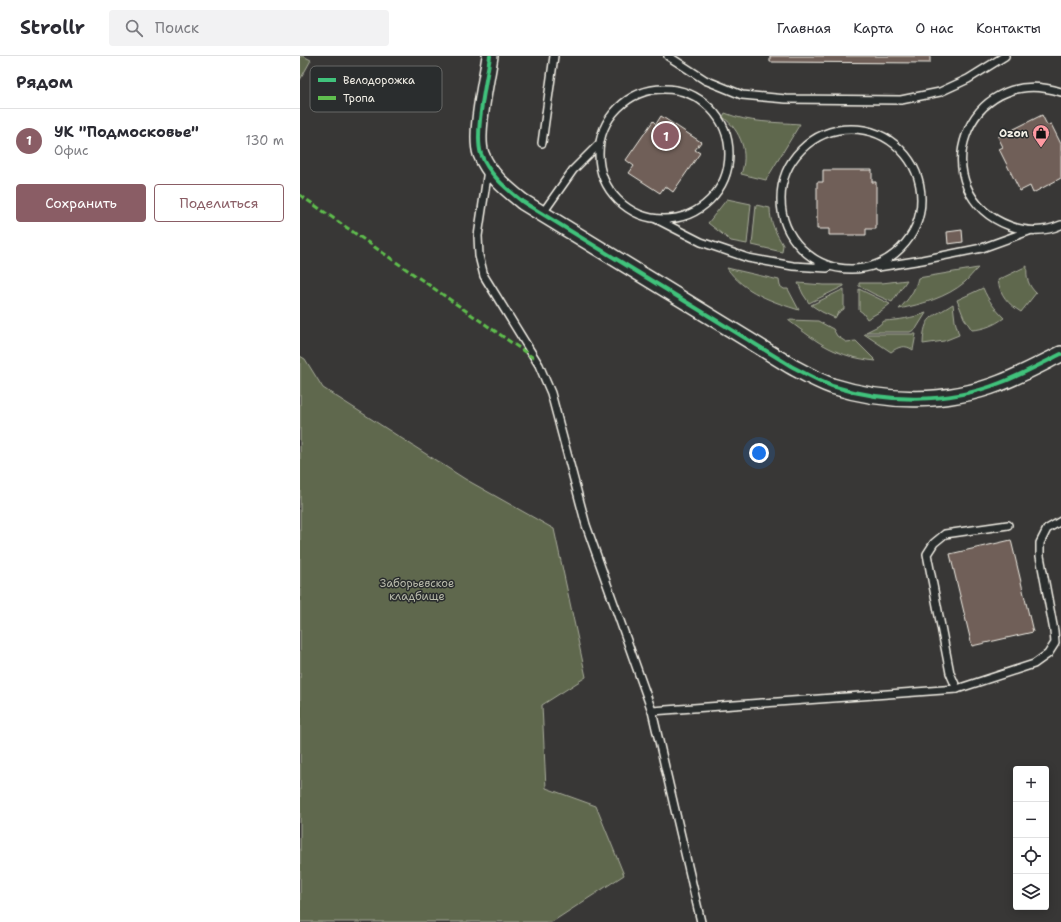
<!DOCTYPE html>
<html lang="ru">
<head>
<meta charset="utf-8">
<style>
	body { margin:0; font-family:"Shantell Sans",sans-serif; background:#f2f2f3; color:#2b2b33 }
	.controls { position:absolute; right:12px; bottom:12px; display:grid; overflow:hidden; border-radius:4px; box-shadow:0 2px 10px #0003 }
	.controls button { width:36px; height:36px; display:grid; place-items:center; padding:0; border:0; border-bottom:1px solid #e1e1e2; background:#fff; color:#2b2b33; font:20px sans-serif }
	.you { position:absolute; left:459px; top:397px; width:14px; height:14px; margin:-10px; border:3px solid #fff; border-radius:50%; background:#1a73e8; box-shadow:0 0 0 6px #1a73e833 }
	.badge { display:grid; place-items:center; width:26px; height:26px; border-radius:50%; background:#8a5d65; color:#fff; font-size:13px; font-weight:700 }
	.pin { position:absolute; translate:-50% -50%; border:2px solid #fff; box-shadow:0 1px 4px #0006 }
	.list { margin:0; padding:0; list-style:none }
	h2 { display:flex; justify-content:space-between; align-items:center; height:52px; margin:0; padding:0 16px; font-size:17px }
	h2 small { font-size:13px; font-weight:400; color:#7c7c81 }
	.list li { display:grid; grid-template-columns:26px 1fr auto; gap:12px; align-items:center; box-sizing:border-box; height:64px; padding:0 16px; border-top:1px solid #e1e1e2 }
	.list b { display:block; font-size:15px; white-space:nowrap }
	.list p { margin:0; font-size:13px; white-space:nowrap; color:#7c7c81 }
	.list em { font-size:13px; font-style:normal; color:#7c7c81 }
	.actions { display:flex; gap:8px; padding:12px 16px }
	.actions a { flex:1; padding:9px 0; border:1px solid #8a5d65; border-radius:4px; text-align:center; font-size:14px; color:#8a5d65 }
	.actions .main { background:#8a5d65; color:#fff }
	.icon { flex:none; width:22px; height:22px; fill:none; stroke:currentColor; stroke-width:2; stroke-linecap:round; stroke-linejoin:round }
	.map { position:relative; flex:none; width:761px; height:866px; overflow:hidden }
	header { display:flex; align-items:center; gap:24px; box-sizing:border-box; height:56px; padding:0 20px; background:#fff; border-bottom:1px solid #e1e1e2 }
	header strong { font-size:19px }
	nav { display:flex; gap:22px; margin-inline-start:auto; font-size:14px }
	.search { width:280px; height:36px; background:#f2f2f3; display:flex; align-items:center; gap:10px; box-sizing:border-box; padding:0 14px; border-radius:4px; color:#7c7c81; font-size:15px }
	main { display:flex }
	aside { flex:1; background:#fff }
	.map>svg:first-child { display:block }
	.green { fill:#5e674e; stroke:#a9ac9b }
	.building { fill:#705f58; stroke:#f4f1e8 }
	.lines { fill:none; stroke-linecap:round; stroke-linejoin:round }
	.service-casing { stroke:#f4f1e8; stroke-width:10 }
	.minor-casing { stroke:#f4f1e8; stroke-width:18 }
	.service { stroke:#2a2d2e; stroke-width:7 }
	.minor { stroke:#2a2d2e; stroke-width:15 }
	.quiet { stroke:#5fbe4e; stroke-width:3; stroke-dasharray:6 3; stroke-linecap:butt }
	.cycleway-casing { stroke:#2a2d2e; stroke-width:6 }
	.cycleway { stroke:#40c37c; stroke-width:4 }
	.labels { text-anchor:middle; stroke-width:3; stroke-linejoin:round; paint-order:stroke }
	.poi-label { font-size:11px; font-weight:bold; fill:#f4f1e8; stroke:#2a2d2e; text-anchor:end }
	.park-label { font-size:11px; fill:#b8baaa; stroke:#2a2d2e }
	.key { fill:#2a2d2e; stroke:#676866; stroke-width:1 }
	.key-label { font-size:11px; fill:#f4f1e8 }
</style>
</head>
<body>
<header>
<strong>Strollr</strong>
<div class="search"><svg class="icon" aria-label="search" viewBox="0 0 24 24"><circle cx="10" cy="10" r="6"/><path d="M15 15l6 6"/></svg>Поиск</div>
<nav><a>Главная</a><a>Карта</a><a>О нас</a><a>Контакты</a></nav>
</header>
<main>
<aside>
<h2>Рядом<small></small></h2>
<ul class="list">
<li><span class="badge">1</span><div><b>УК &quot;Подмосковье&quot;</b><p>Офис</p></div><em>130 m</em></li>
</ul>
<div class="actions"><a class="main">Сохранить</a><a>Поделиться</a></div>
</aside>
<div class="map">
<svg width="761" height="866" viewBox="0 0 761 866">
	<rect width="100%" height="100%" fill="#383736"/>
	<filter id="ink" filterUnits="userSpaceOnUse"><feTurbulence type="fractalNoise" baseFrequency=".025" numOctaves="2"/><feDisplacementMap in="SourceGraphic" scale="8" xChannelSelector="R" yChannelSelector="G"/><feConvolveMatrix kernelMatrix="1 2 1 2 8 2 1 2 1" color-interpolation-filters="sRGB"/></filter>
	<g filter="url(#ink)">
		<g class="green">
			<polygon points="0,0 3,0 11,4 0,24"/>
			<path d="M425,57C449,67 475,66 500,68L466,124L441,118C449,97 441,75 423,61Z"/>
			<polygon points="427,143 451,148 447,188 431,185 408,167"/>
			<path d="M456,149L470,152C470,167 476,177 483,189L482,196L452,189Z"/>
			<path d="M727,210C726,222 728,229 736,237L721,256C708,248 700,239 698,224Z"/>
			<path d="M427,212L479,224L480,230L484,233H488L499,254C473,246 443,236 427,212Z"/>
			<path d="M678,212C673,217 669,222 665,226C646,242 622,248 599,253C608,244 615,235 618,222Z"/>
			<polygon points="607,224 592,246 574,238 559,230 559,227 582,227"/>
			<polygon points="498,227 524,229 544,229 544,230 509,247 503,238"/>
			<path d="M683,232C688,244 695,253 704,262C694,269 685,273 672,274L664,262L657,244Z"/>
			<polygon points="544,233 544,253 538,257 535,262 522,256 511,249"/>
			<polygon points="559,233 590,248 581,255 567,263 563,257 559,254"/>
			<path d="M653,248L655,265L659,279L644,285L623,288C624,259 632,262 653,248Z"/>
			<path d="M626,257L616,273L610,276H566L578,270L584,265C599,264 612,262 626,257Z"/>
			<path d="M488,264L518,265L533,273L537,280L546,286L556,285L576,305C537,301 519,288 488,264Z"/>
			<path d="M564,278H616L613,294C605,288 598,291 591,296Z"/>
			<polygon points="0,300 5,303 23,332 165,423 254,473 286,621 242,649 246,732 296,750 324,819 252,866 0,866"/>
		</g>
		<g class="building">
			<polygon points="470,0 630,0 630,7 470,6"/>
			<polygon points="742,59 747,69 751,68 761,88 761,122 733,137 730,130 720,135 699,93 703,91 698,81"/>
			<polygon points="361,60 401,86 395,94 400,97 373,136 365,130 360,137 329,117 334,110 326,104 353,65 356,68"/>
			<polygon points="523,114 572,114 572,126 576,126 576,173 566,173 566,179 529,179 529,173 517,173 517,126 523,126"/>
			<polygon points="662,174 663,186 648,188 647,176"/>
			<polygon points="711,484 733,576 672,590 650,498"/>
		</g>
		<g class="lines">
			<g class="service-casing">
				<g id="service">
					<polyline points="368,0 405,24 442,39 486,43 601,44 640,36 668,23 705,0"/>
					<circle cx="364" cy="98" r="65"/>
					<path d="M761,36C665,5 621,137 710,170C726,176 745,176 761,169"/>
					<circle cx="551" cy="143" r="70"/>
					<polyline points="242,87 254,0"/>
					<polyline points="188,114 178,180 179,200 184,220 239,309 251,337 286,469 352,655 401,866"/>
					<polyline points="242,158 273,114 299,88"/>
					<polyline points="356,163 401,186 448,202 493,210 527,212"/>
					<polyline points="578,211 622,204 682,192 729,175"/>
					<polyline points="708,469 645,478 634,487 627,498 650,617 657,633 734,608 748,598 755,587 754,575 740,500 740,487 747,473 761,465"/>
					<polyline points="352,655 657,633"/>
				</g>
			</g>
			<g class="minor-casing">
				<path id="minor" d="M190,0C187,23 174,77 181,98C189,119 207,133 223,146L491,310C504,317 518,325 532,330C586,347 647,348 700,327C721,319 741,308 761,298"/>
			</g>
			<use href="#service" class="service"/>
			<use href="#minor" class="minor"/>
			<polyline class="quiet" points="0,139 235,303"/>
			<g class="cycleway-casing">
				<path id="cycleway" d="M190,0C187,23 174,77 181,98C189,119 207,133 223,146L491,310C504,317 518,325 532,330C586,347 647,348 700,327C721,319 741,308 761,298"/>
			</g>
			<use href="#cycleway" class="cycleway"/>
		</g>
	</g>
	<defs>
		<g id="shop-pin" transform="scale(0.9)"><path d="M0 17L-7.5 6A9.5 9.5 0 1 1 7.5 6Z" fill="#ff9aa2" stroke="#2a2d2e"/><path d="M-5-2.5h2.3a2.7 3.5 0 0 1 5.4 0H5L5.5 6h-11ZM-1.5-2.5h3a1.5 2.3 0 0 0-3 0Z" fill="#111"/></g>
	</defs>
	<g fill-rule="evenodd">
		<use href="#shop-pin" x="741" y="77"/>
	</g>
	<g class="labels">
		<g class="poi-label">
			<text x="728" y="81">Ozon</text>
		</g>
		<g class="park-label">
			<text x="117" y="531">Заборьевское<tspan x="117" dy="13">кладбище</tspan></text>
		</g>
	</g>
	<rect x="10" y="10" width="132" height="46" rx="6" class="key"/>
	<rect x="18" y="22" width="18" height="4" fill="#40c37c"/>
	<rect x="18" y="40" width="18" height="4" fill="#5fbe4e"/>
	<g class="key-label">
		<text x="43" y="28">Велодорожка</text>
		<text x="43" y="46">Тропа</text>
	</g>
</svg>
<div class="controls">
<button>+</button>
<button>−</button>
<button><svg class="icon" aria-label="locate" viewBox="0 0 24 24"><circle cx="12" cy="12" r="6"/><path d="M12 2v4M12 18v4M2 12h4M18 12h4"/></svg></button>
<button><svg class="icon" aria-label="layers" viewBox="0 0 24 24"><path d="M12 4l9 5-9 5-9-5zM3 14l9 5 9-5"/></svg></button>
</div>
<div class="you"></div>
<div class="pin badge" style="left:366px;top:80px">1</div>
</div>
</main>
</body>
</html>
